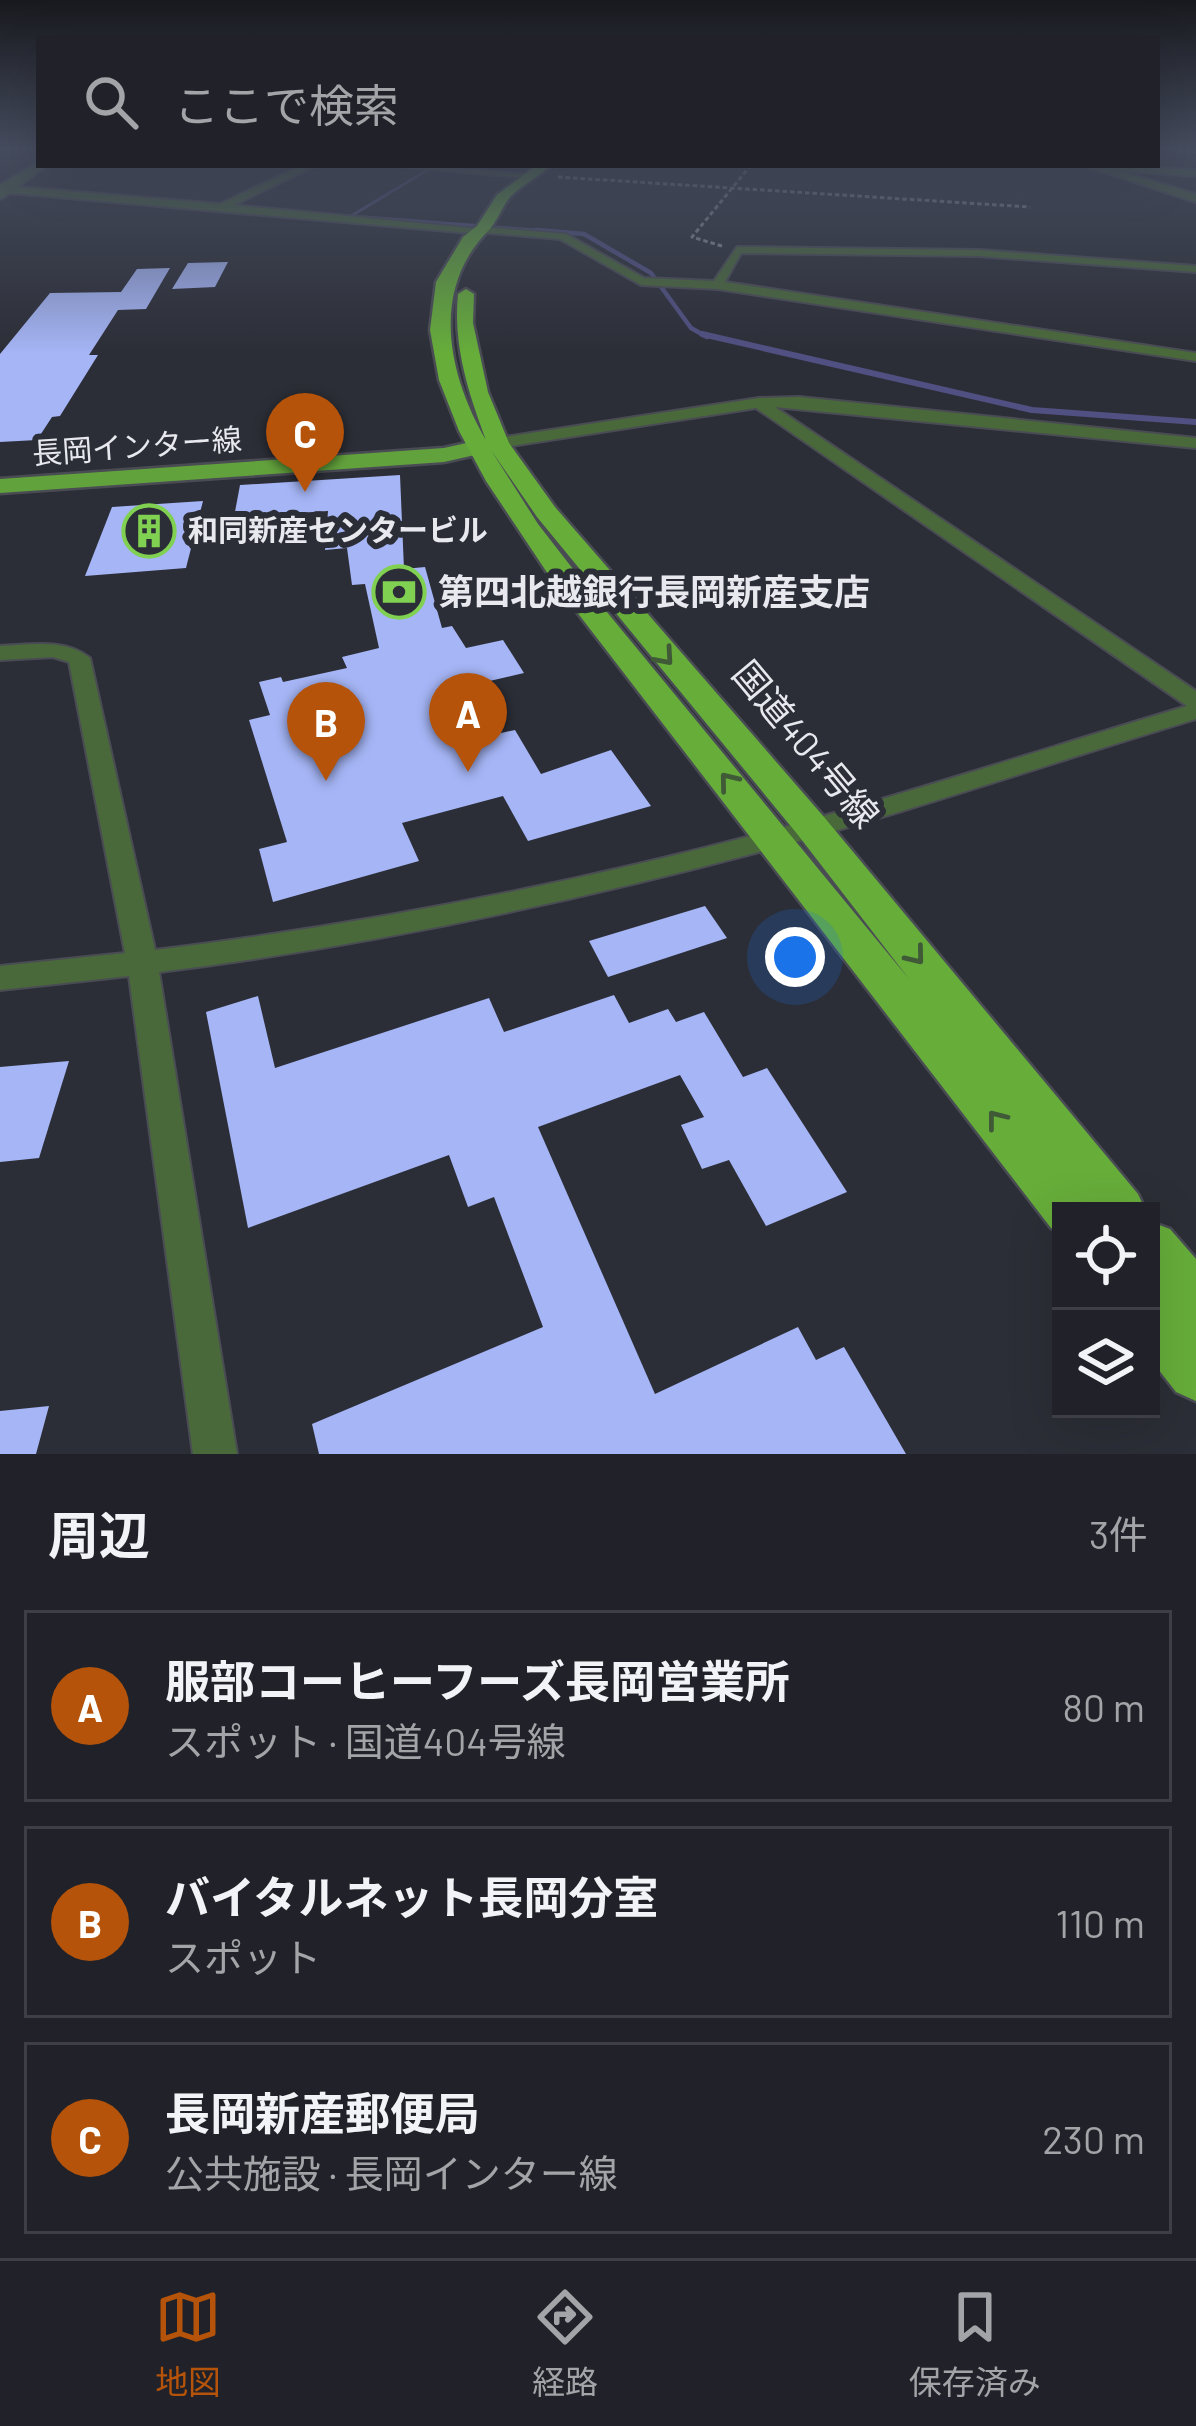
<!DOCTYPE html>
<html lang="ja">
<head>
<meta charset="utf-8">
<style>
	body { margin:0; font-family:Barlow,"Noto Sans JP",sans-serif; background:#2d2f35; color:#f1f3f6 }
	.controls { position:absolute; right:36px; bottom:36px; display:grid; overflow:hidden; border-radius:0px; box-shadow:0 12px 48px #0002 }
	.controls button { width:108px; height:108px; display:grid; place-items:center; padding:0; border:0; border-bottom:3px solid #3e3f46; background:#212229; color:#f1f3f6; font:60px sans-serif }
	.you { position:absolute; left:795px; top:957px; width:42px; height:42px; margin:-30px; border:9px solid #fff; border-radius:50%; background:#1a73e8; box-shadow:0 0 0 18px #1a73e833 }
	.badge { display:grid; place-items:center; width:78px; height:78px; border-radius:50%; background:#b45309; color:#fff; font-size:39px; font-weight:700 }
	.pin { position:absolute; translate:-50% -99px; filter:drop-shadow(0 3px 6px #0008) }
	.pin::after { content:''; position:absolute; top:63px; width:42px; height:36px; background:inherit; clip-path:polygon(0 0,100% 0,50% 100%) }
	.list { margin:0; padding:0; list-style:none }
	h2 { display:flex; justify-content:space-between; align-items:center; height:156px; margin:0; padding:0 48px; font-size:51px }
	h2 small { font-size:39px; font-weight:400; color:#a2a4a8 }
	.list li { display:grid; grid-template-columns:78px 1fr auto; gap:36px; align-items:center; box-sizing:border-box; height:192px; margin:0 24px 24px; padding:0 24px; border:3px solid #3e3f46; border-radius:0px }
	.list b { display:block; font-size:45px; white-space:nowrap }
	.list p { margin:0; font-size:39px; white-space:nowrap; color:#a2a4a8 }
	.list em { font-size:39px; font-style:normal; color:#a2a4a8 }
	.icon { flex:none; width:66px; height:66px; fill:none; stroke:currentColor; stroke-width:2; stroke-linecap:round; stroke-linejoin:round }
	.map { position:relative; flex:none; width:1196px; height:1454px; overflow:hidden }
	.search { position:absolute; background:#212229; box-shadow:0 12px 48px #0002; left:36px; right:36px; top:36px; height:132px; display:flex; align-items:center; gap:30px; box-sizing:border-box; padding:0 42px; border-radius:0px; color:#a2a4a8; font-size:45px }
	.sheet { height:804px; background:#212229 }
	nav { display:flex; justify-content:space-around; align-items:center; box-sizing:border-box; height:168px; border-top:3px solid #3e3f46; background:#212229; font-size:33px; color:#a2a4a8 }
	nav a { display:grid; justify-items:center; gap:6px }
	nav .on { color:#b45309 }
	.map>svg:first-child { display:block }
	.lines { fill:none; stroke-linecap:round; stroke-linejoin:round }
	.stream-far2 { stroke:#515082; stroke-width:3 }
	.stream-far1 { stroke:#515082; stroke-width:4.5 }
	.stream { stroke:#515082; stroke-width:6 }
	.building { fill:#a5b5f5 }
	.minor-casing { stroke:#4a4c54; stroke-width:4 }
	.tertiary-casing { stroke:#4a4c54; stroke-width:4 }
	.primary-casing { stroke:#4a4c54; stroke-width:5 }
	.trunk-casing { stroke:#4a4c54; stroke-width:5 }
	.path { stroke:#8f9098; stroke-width:3; stroke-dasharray:4.5 3; stroke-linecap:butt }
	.minor { fill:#4a693a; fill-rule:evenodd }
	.tertiary { fill:#4a693a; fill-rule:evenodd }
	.primary { fill:#62a23c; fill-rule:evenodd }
	.trunk { fill:#66ad3a; fill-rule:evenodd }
	.oneway { stroke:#405a38 }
	.labels { text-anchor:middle; stroke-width:12; stroke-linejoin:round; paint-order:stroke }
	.far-street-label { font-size:30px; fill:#e8e9ef; stroke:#2c2e37 }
	.far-poi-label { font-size:30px; font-weight:bold; fill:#e8e9ef; stroke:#2c2e37; text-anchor:start }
	.poi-label { font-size:36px; font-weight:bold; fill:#e8e9ef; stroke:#2c2e37; text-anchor:start }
	.street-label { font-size:36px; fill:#e8e9ef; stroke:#2c2e37 }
</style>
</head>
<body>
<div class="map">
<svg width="1196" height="1454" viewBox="0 0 1196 1454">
	<rect width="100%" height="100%" fill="#2c2e37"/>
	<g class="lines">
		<polyline class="stream-far2" points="436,165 351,216 575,233"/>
		<polyline class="stream-far1" points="536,230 584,234 651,273 691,328 707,337"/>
		<polyline class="stream" points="702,334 1032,410 1196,422"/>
	</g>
	<g class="building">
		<polygon points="228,262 215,287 172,289 188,263"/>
		<polygon points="170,268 146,309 118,310 89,355 98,355 60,416 52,417 37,440 0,442 0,354 50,293 121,292 137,269"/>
		<polygon points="400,475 404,569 425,567 442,628 452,626 466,648 503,640 524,673 464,687 492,735 515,730 541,774 611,750 651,806 528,841 503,796 402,823 419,861 273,902 259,849 287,842 249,720 270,715 259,682 281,677 283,682 347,668 342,657 379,648 365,584 352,585 347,548 325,550 328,511 234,517 240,485"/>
		<polygon points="203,501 186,568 85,576 112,507"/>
		<polygon points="705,906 727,938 608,977 589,941"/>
		<polygon points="614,995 629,1023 668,1009 676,1022 704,1012 743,1077 767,1068 847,1192 766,1226 729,1160 702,1169 681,1125 704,1117 680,1075 538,1127 655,1394 798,1327 816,1360 844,1347 906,1454 319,1454 312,1424 543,1327 494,1197 468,1207 449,1155 248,1228 206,1012 258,996 275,1068 489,998 504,1032"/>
		<polygon points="69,1061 39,1158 0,1162 0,1067"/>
		<polygon points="49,1406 36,1454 0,1454 0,1411"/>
	</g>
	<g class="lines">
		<g class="minor-casing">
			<g id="minor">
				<polygon points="1087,165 1196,170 1196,176 1091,169"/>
				<polygon points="482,227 566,234 644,278 714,281 737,247 979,250 1196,266 1196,272 979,256 741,253 725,282 1196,353 1196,361 718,289 641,285 560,239 478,232"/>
				<path d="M799,397L1196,438V448L775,407L1196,691V719C1050,763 906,813 759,852C563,904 361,947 159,972L237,1454H193L129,976L0,990V966L125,953L69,662L53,657L0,660V646C31,645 65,638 90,658L155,950C360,925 566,885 766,832C907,794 1047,748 1187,706L756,408L498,448L490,443L498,438L759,398Z"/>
			</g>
		</g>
		<g class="tertiary-casing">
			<g id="tertiary">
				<polygon points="39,162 44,167 18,187 220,204 303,165 317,165 234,205 489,230 482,234 10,193 0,199 0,185"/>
				<polygon points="389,165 536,175 530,178"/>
				<polygon points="1082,165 1099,165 1196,194 1196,202"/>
			</g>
		</g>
		<g class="primary-casing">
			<polygon id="primary" points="498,436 509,443 506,448 444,462 0,493 0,479 444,448"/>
		</g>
		<g class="trunk-casing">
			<g id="trunk">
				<path d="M537,165H552C540,175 526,183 514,193C502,204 499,220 487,232C431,290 447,373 486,440C468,392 453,345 458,294L466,289L474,294L473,323L488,392L509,443L555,507L824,817L1138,1194L1146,1211H1061V1232L1051,1228L550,577L486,481L459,431L439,380L430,330L436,282L463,237L477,226L497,195ZM491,450L537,517L798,835L909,979L597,600L538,524Z"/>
				<polygon points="1151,1222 1170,1229 1196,1259 1196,1401 1176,1392 1151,1360"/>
			</g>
		</g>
		<g class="path">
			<polyline points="1179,150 1196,152"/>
			<polyline points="558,177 1030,207"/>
			<polyline points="722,246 692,237 751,165"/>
		</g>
		<use href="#minor" class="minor"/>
		<use href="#tertiary" class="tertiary"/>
		<use href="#primary" class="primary"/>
		<use href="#trunk" class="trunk"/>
	</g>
	<defs><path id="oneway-chevron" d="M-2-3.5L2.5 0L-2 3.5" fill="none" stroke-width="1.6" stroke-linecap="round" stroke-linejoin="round" transform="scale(3)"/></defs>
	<g class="oneway">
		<use href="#oneway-chevron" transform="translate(665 657) rotate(49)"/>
		<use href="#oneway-chevron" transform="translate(728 781) rotate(-129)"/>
		<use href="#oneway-chevron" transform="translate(916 956) rotate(51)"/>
		<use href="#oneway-chevron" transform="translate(996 1119) rotate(-128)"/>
	</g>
	<linearGradient id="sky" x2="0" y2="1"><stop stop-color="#18191e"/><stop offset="0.42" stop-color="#454c5e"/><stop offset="1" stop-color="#454c5e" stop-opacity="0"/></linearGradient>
	<rect width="1196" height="353" fill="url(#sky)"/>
	<defs>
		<g id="building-ring" transform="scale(2.7)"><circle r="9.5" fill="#2c2e37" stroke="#80d051" stroke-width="1.5"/><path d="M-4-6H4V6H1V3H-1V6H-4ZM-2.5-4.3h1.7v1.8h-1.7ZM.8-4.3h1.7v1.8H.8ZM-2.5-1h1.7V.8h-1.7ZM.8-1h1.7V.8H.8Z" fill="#80d051"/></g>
		<g id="bank-ring" transform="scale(2.7)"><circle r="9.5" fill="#2c2e37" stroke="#80d051" stroke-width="1.5"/><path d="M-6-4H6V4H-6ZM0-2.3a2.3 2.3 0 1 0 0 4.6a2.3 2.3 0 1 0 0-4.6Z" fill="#80d051"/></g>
	</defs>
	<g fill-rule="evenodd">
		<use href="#building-ring" x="149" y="531"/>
		<use href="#bank-ring" x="399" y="592"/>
	</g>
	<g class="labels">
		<g class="far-street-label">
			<text transform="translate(137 447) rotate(-4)" y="10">長岡インター線</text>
		</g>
		<g class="far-poi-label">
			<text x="188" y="541">和同新産センタービル</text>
		</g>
		<g class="poi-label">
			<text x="438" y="605">第四北越銀行長岡新産支店</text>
		</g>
		<g class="street-label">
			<text transform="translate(806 744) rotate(50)" y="13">国道404号線</text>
		</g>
	</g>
</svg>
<div class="controls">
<button><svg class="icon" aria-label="locate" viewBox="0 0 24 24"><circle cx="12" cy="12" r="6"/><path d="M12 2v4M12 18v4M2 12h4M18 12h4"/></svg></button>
<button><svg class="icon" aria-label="layers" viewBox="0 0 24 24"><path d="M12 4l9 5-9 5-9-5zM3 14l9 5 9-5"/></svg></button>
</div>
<div class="you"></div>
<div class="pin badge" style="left:468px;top:772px">A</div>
<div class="pin badge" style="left:326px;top:781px">B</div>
<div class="pin badge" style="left:305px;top:492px">C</div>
<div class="search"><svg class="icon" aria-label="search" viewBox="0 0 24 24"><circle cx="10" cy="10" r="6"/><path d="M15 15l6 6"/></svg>ここで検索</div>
</div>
<section class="sheet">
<h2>周辺<small>3件</small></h2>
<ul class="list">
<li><span class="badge">A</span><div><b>服部コーヒーフーズ長岡営業所</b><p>スポット · 国道404号線</p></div><em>80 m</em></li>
<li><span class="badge">B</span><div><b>バイタルネット長岡分室</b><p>スポット</p></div><em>110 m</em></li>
<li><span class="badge">C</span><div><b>長岡新産郵便局</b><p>公共施設 · 長岡インター線</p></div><em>230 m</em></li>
</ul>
</section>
<nav>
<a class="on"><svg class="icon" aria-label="map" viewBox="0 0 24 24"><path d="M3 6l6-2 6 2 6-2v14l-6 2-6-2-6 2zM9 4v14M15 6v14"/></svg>地図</a>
<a><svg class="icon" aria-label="directions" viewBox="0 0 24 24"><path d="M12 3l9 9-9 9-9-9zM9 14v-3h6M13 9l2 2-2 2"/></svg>経路</a>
<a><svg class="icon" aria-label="saved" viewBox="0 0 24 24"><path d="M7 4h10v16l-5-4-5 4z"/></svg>保存済み</a>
</nav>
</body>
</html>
